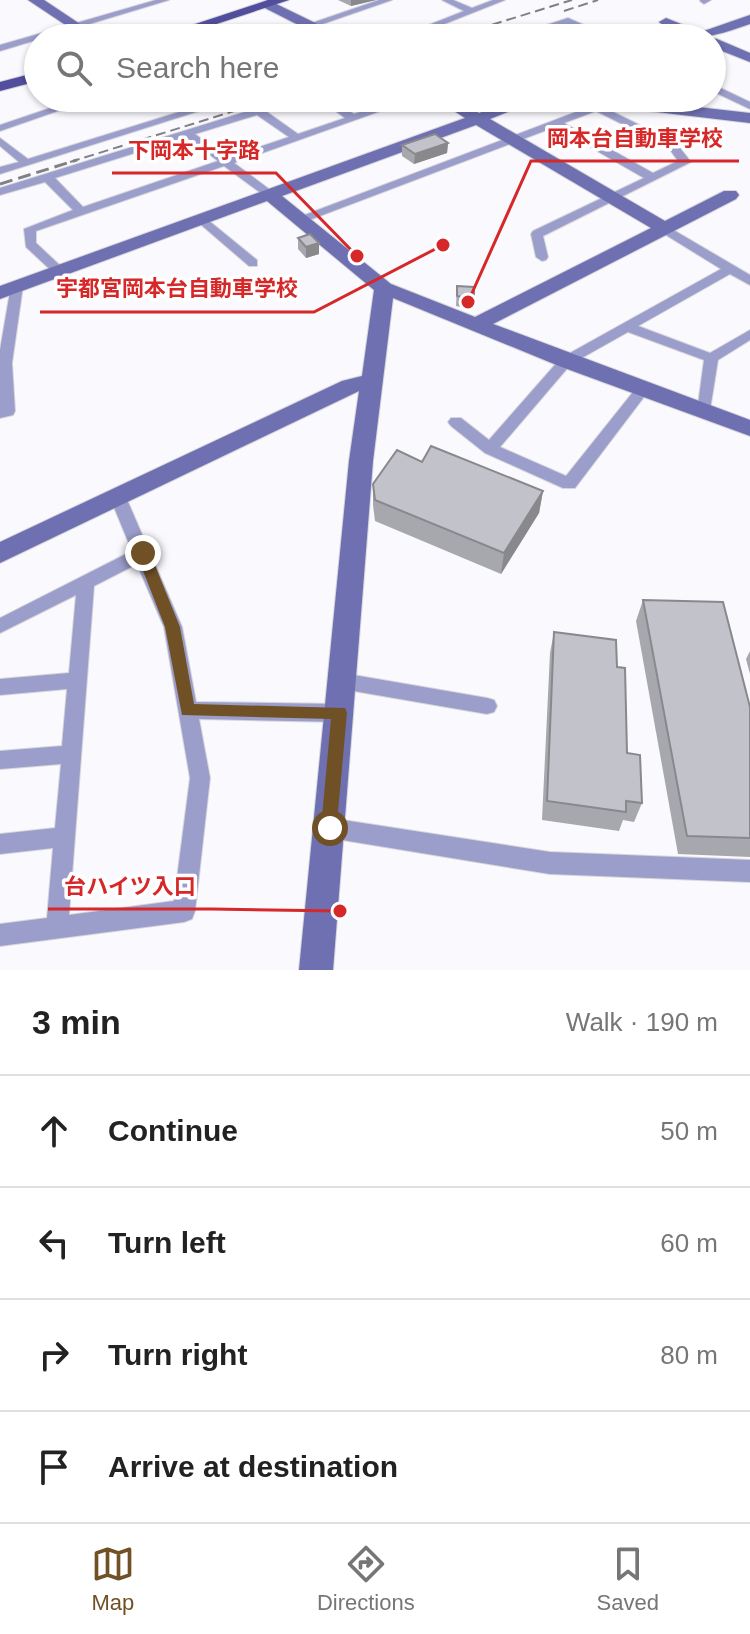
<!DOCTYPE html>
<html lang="en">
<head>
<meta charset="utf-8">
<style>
	body { margin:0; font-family:Helvetica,"Noto Sans JP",sans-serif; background:#f6f6f6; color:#222 }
	.stop { position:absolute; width:24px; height:24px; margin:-18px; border:6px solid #705126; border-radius:50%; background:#fff }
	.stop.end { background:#705126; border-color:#fff; box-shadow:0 2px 8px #0008 }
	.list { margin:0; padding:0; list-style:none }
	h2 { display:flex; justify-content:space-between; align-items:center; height:104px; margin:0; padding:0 32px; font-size:34px }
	h2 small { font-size:26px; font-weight:400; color:#767676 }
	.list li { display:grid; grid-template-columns:52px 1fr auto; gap:24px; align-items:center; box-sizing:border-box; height:112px; padding:0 32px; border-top:2px solid #e0e0e0 }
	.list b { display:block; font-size:30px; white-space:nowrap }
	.list em { font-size:26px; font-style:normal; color:#767676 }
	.icon { flex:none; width:44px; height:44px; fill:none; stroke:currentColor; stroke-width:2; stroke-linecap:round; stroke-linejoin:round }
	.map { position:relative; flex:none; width:750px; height:970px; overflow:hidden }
	.search { position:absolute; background:#fff; box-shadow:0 2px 6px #0004; left:24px; right:24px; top:24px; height:88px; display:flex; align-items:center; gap:20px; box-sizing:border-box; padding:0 28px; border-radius:44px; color:#767676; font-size:30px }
	.sheet { height:552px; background:#fff }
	nav { display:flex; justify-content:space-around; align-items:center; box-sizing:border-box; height:112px; border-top:2px solid #e0e0e0; background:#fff; font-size:22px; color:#767676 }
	nav a { display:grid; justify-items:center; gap:4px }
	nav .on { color:#705126 }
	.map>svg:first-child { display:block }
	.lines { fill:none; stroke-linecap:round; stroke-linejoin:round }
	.street-casing { stroke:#d5d5da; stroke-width:2 }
	.secondary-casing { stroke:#d5d5da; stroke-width:2 }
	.primary-casing { stroke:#d5d5da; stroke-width:2 }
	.street { fill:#9b9dcb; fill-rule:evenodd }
	.secondary { fill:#6f70b1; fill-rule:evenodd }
	.primary { fill:#524e9e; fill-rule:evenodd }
	.rail-far1 { stroke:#818185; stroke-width:2; stroke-dasharray:10 5; stroke-linecap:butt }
	.rail { stroke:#818185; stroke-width:3; stroke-dasharray:13 6; stroke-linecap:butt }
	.wall { fill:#a7a7ae }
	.shaded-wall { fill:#88888d }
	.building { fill:#c2c2ca; stroke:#88888d; stroke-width:2 }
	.route { fill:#705126 }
	.leader { fill:none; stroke:#d62828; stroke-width:3 }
	.callout-dot { fill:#d62828; stroke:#fff; stroke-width:3 }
	.callout-label { font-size:22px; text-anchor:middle; font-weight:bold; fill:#d62828; stroke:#fff; stroke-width:7; stroke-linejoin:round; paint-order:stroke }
</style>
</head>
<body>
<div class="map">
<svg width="750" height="970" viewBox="0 0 750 970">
	<rect width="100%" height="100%" fill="#f9f9fe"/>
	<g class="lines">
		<g class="street-casing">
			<g id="street">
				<polygon points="156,0 169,0 0,51 0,45"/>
				<polygon points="379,0 392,0 282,38 268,38"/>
				<polygon points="442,0 453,0 472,8 493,0 505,0 409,38 396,38 464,11"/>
				<polygon points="711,0 704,4 700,1 700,0"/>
				<polygon points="568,18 609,36 611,38 598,38 567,24 535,33 539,38 529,38 525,32"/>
				<polygon points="507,32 518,38 493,38"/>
				<polygon points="712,84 750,102 750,109 712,91"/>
				<polygon points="80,98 95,98 0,131 0,125"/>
				<polygon points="224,98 240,98 0,174 0,167 19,162 0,146 0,138 28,159"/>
				<path d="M290,98H305L267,112L298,134L345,118L318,98H330L354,114L402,98H417L234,163L273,192V196H265L224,166L36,231V243L67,272L61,276L56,275L26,247L24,229L73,210L45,182L0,195V188ZM257,115L289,137L227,158L195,134ZM186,137L218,161L83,207L55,178Z"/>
				<path d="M597,104L676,143L691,162L543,236L548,257L546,260L542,261L536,257L531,234L533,231L644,178L555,127L304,222H296L294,219ZM596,111L668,147L678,161L653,173L564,123Z"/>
				<polygon points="203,216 257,260 257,266 249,266 199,223 199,217"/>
				<polygon points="665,225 750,275 750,285 730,274 638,326 710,353 750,330 750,340 718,360 709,416 699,416 697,412 704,360 628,332 571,364 500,447 566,476 637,387 647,387 649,390 647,393 575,488 563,488 485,453 451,426 448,422 451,418 461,418 489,440 561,358 721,269 661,232 659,229"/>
				<polygon points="17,282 23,286 12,363 15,411 13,415 0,418 0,350 11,286"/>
				<path d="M117,489L125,495L182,627L196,702L339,704L346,707L349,713L346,719L339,722L199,719L210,778L195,911L192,919L184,922L0,946V924L47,918L53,848L0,854V834L55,828L61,764L0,769V751L62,746L67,689L0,695V679L69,673L76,595L0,633V618L132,551L109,495ZM137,564L164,627L190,778L174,901L69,915L94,586Z"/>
				<polygon points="342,673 487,698 494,700 497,706 494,712 487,714 342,689 335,687 333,681 335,675"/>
				<polygon points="330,818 550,852 750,860 750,882 550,874 330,838 323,835 319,828 323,821"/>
			</g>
		</g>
		<g class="secondary-casing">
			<g id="secondary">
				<polygon points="28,0 44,0 101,38 85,38"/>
				<polygon points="268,0 340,35 342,38 324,38 263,7 261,4"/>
				<path d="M750,15V24C718,35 688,47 659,22L666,18L701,32Z"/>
				<polygon points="711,38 712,38 717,39 750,53 750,62 712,47"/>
				<path d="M434,98H453L479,113L520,98H542L490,119L665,221L724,191H736L739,195L736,199L493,324L750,420V436L559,366L393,298L373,461L333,970H299L349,461L359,391L0,563V542L342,381L362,376L374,290L267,201L0,299V286L465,118ZM476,125L651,228L475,317L391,284L282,196Z"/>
				<polygon points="618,98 750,113 750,123 640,110"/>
			</g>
		</g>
		<g class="primary-casing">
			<g id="primary">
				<polygon points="268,0 289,0 174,38 153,38"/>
				<polygon points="38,72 38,81 0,91 0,82"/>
			</g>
		</g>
		<use href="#street" class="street"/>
		<use href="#secondary" class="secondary"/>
		<use href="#primary" class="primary"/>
		<g class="rail-far1">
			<polyline points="564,11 598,0"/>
			<polyline points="449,38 572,0"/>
			<polyline points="70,162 276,98"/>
		</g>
		<polyline class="rail" points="0,184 77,160"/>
	</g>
	<g class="wall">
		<polygon points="338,0 376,0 351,6"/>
		<polygon points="448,143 447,153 414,164 402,156 402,145"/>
		<polygon points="298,238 319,254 306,258 298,249"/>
		<polygon points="457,286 474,299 473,310 456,306"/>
		<polygon points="422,462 543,491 539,513 501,574 375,521 373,505 373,484"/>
		<polygon points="643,600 750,707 750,857 678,854 636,621"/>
		<polygon points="554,632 617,667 627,753 642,803 634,822 623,820 619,831 542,820 550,653"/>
		<polygon points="750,651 750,674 746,659"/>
	</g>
	<g class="shaded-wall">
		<polygon points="351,0 376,0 351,6"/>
		<polygon points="448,143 447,153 414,164 415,154"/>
		<polygon points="319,243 319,254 306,258 306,247"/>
		<polygon points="543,491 539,513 501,574 504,553"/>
	</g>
	<g class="building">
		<polygon points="435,134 448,143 415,154 402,145"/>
		<polygon points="310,234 319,243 306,247 298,238"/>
		<polygon points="457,286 474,287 474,299 457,296"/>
		<polygon points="431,446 543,491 504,553 375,500 373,484 397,450 422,462"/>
		<polygon points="643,600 723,602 750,707 750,838 687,836"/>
		<polygon points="554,632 616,640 617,667 625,668 627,753 640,755 642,803 626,801 626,812 547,801"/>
	</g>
	<polygon class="route" points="143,548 150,553 180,627 194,704 345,708 347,713 336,834 330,837 324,834 321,828 331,719 182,715 165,627 136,553"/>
	<path class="leader" d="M468 302L531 161H739M357 256L276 173H112M443 245L314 312H40M340 911L212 909H48"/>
	<g class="callout-dot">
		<circle cx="468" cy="302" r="8"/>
		<circle cx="357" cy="256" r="8"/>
		<circle cx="443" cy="245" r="8"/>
		<circle cx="340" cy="911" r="8"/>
	</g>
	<g class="callout-label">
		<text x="635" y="146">岡本台自動車学校</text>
		<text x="194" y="158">下岡本十字路</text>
		<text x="177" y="296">宇都宮岡本台自動車学校</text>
		<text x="130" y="894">台ハイツ入口</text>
	</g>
</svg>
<div class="stop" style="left:330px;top:828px"></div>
<div class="stop end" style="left:143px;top:553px"></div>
<div class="search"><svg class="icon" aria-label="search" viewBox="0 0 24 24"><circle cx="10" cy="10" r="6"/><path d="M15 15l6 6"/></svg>Search here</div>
</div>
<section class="sheet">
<h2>3 min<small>Walk · 190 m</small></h2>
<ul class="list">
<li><svg class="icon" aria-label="ahead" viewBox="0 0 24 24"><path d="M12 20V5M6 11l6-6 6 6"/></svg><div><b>Continue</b></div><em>50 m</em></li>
<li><svg class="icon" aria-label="left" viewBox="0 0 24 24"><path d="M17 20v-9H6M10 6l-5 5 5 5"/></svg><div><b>Turn left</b></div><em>60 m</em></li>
<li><svg class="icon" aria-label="right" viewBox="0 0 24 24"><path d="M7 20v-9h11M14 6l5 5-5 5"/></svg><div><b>Turn right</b></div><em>80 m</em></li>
<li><svg class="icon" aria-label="arrive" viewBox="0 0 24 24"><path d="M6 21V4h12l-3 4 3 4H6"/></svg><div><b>Arrive at destination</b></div></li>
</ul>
</section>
<nav>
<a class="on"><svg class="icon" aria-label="map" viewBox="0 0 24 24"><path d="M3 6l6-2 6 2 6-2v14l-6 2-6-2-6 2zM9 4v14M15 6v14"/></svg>Map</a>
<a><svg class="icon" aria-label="directions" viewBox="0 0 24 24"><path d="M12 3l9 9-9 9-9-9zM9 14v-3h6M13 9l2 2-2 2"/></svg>Directions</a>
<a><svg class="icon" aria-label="saved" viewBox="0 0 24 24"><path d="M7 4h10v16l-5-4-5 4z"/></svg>Saved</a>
</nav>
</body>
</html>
